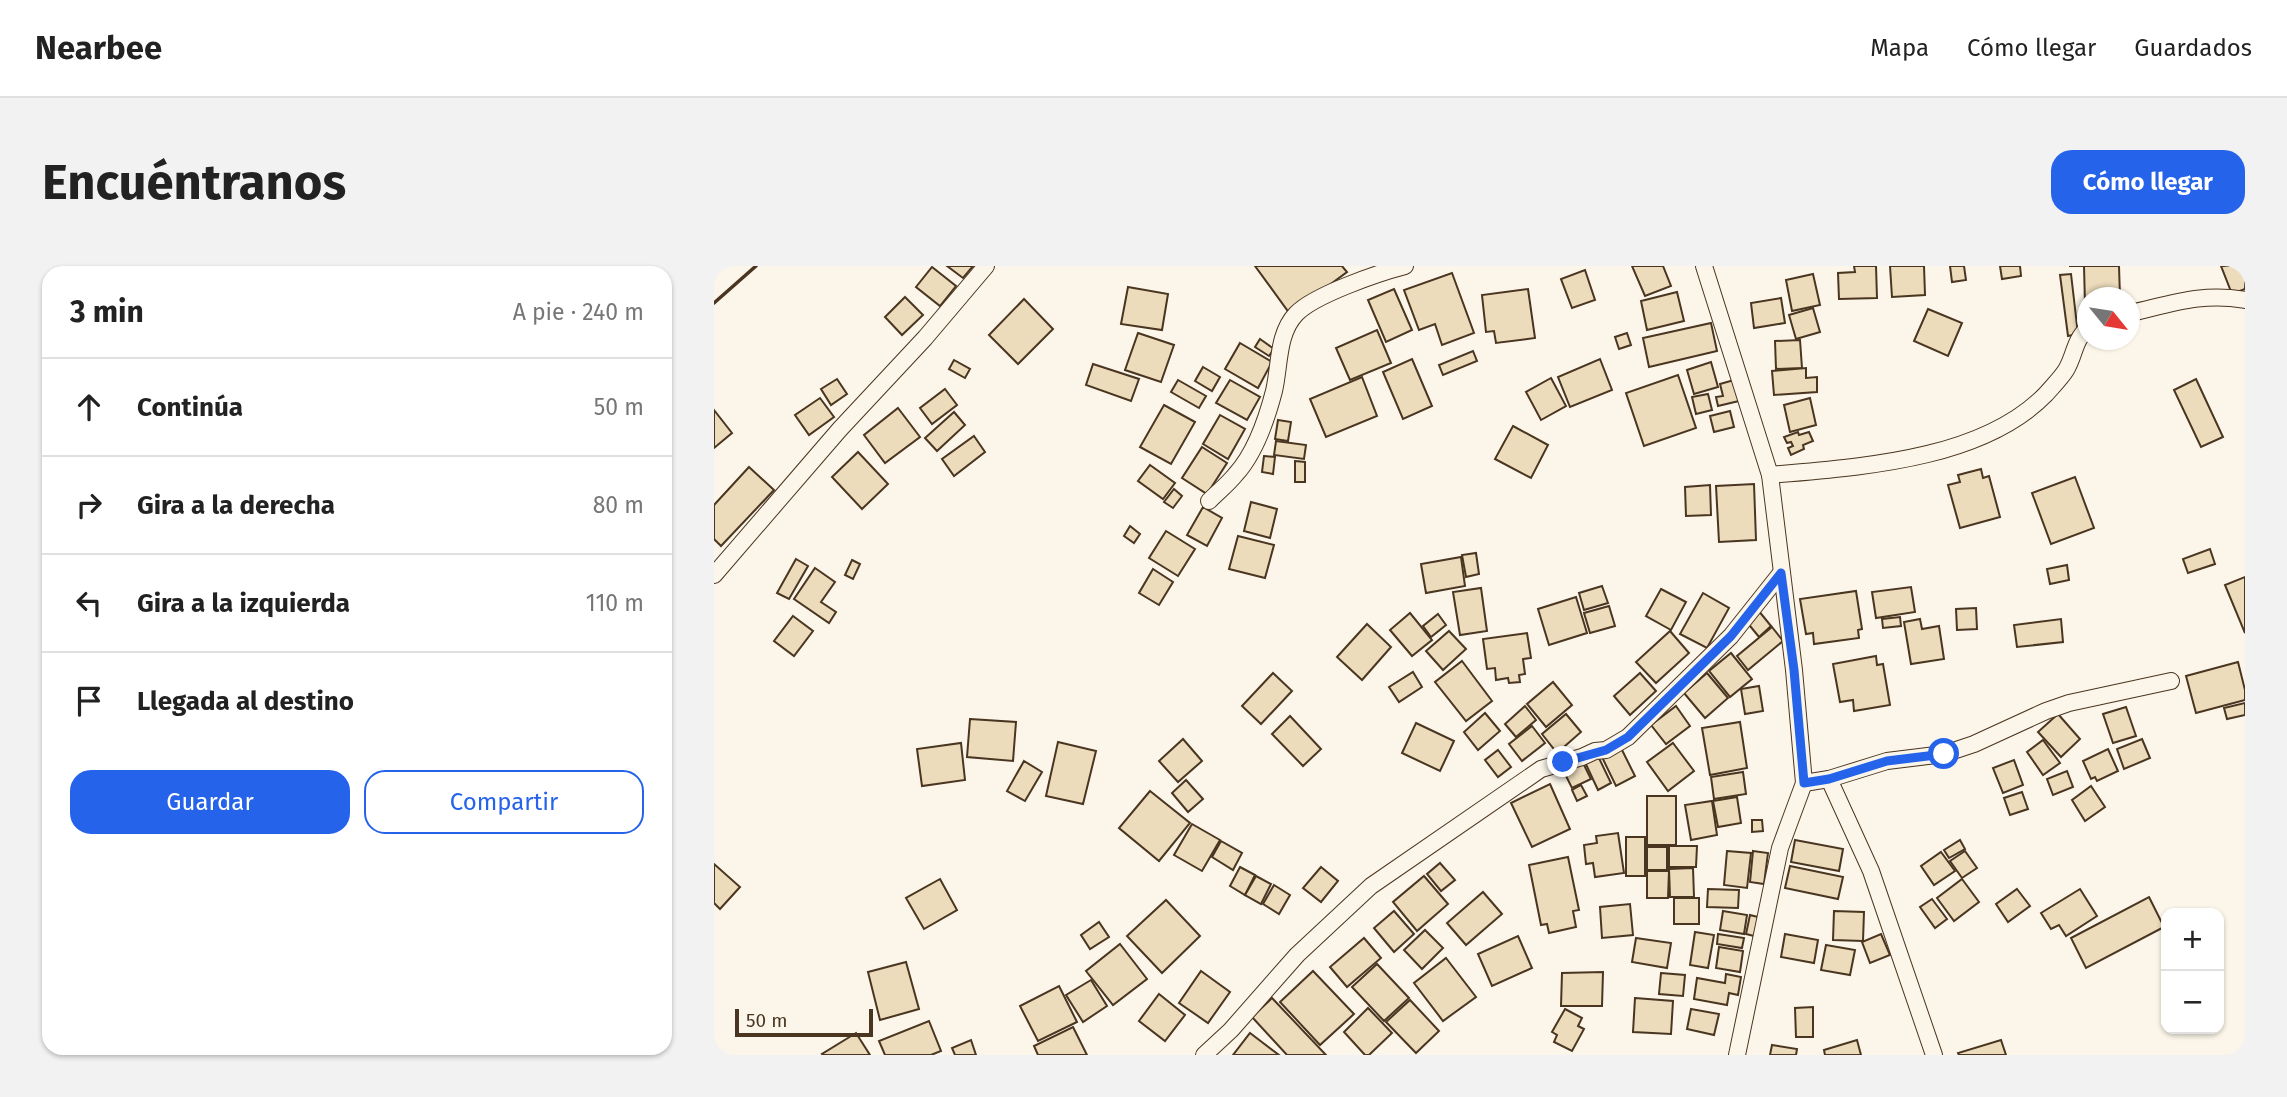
<!DOCTYPE html>
<html lang="es">
<head>
<meta charset="utf-8">
<style>
	body { margin:0; font-family:"Fira Sans",sans-serif; background:#f2f2f2; color:#222 }
	.controls { position:absolute; right:21px; bottom:21px; display:grid; overflow:hidden; border-radius:14px; box-shadow:0 2px 5px #0004 }
	.controls button { width:63px; height:63px; display:grid; place-items:center; padding:0; border:0; border-bottom:2px solid #e0e0e0; background:#fff; color:#222; font:35px sans-serif }
	.compass { position:absolute; left:1363px; top:21px; width:63px; height:63px; border-radius:50%; background:#fff; box-shadow:0 2px 5px #0004; rotate:120deg }
	.scale { position:absolute; left:21px; bottom:18px; width:138px; box-sizing:border-box; padding-left:7px; border:4px solid #4a3520; border-top:0; font-size:19px; line-height:24px; white-space:nowrap; color:#4a3520; -webkit-text-stroke:5px #fbf6e9; paint-order:stroke }
	.stop { position:absolute; width:21px; height:21px; margin:-16px; border:5px solid #2563eb; border-radius:50%; background:#fff }
	.stop.end { background:#2563eb; border-color:#fff; box-shadow:0 2px 7px #0008 }
	.list { margin:0; padding:0; list-style:none }
	h2 { display:flex; justify-content:space-between; align-items:center; height:91px; margin:0; padding:0 28px; font-size:30px }
	h2 small { font-size:23px; font-weight:400; color:#767676 }
	.list li { display:grid; grid-template-columns:46px 1fr auto; gap:21px; align-items:center; box-sizing:border-box; height:98px; padding:0 28px; border-top:2px solid #e0e0e0 }
	.list b { display:block; font-size:26px; white-space:nowrap }
	.list em { font-size:23px; font-style:normal; color:#767676 }
	.actions { display:flex; gap:14px; padding:21px 28px }
	.actions a { flex:1; padding:16px 0; border:2px solid #2563eb; border-radius:21px; text-align:center; font-size:24px; color:#2563eb }
	.actions .main { background:#2563eb; color:#fff }
	.icon { flex:none; width:38px; height:38px; fill:none; stroke:currentColor; stroke-width:2; stroke-linecap:round; stroke-linejoin:round }
	.map { position:relative; flex:none; width:1531px; height:789px; overflow:hidden; border-radius:21px }
	header { display:flex; align-items:center; gap:42px; box-sizing:border-box; height:98px; padding:0 35px; background:#fff; border-bottom:2px solid #e0e0e0 }
	header strong { font-size:33px }
	nav { display:flex; gap:38px; margin-inline-start:auto; font-size:24px }
	.intro { display:flex; align-items:center; justify-content:space-between; box-sizing:border-box; height:168px; padding:0 42px }
	h1 { margin:0; font-size:49px }
	.button { padding:18px 32px; border-radius:21px; background:#2563eb; color:#fff; font-size:24px; font-weight:700 }
	main { display:flex; gap:42px; padding:0 42px }
	aside { flex:1; background:#fff; border-radius:21px; box-shadow:0 2px 5px #0004 }
	.map>svg:first-child { display:block }
	.building { fill:#ecdcbc; stroke:#4a3520; stroke-width:2 }
	.lines { fill:none; stroke-linecap:round; stroke-linejoin:round }
	.minor-casing { stroke:#4a3520; stroke-width:18 }
	.minor { stroke:#fbf6e9; stroke-width:16 }
	.wall { stroke:#4a3520; stroke-width:3.5 }
	.route { stroke:#2563eb; stroke-width:9 }
</style>
</head>
<body>
<header>
<strong>Nearbee</strong>
<nav><a>Mapa</a><a>Cómo llegar</a><a>Guardados</a></nav>
</header>
<div class="intro"><h1>Encuéntranos</h1><a class="button">Cómo llegar</a></div>
<main>
<aside>
<h2>3 min<small>A pie · 240 m</small></h2>
<ul class="list">
<li><svg class="icon" aria-label="ahead" viewBox="0 0 24 24"><path d="M12 20V5M6 11l6-6 6 6"/></svg><div><b>Continúa</b></div><em>50 m</em></li>
<li><svg class="icon" aria-label="right" viewBox="0 0 24 24"><path d="M7 20v-9h11M14 6l5 5-5 5"/></svg><div><b>Gira a la derecha</b></div><em>80 m</em></li>
<li><svg class="icon" aria-label="left" viewBox="0 0 24 24"><path d="M17 20v-9H6M10 6l-5 5 5 5"/></svg><div><b>Gira a la izquierda</b></div><em>110 m</em></li>
<li><svg class="icon" aria-label="arrive" viewBox="0 0 24 24"><path d="M6 21V4h12l-3 4 3 4H6"/></svg><div><b>Llegada al destino</b></div></li>
</ul>
<div class="actions"><a class="main">Guardar</a><a>Compartir</a></div>
</aside>
<div class="map">
<svg width="1531" height="789" viewBox="0 0 1531 789">
	<rect width="100%" height="100%" fill="#fbf6e9"/>
	<g class="building">
		<polygon points="233,0 259,0 249,12"/>
		<polygon points="541,0 628,0 633,6 576,48"/>
		<polygon points="918,0 949,0 957,20 931,30"/>
		<polygon points="1140,0 1162,0 1163,32 1125,33 1124,7 1141,6"/>
		<polygon points="1176,0 1210,0 1211,29 1178,31"/>
		<polygon points="1236,0 1250,0 1252,14 1238,16"/>
		<polygon points="1286,0 1306,0 1307,10 1288,13"/>
		<polygon points="1355,0 1405,0 1406,32 1374,32 1374,38 1371,38 1370,0"/>
		<polygon points="1507,0 1531,0 1531,23 1518,28"/>
		<polygon points="218,1 242,20 226,40 202,21"/>
		<polygon points="871,4 881,34 858,42 847,13"/>
		<polygon points="738,7 760,67 728,79 721,58 705,64 690,24"/>
		<polygon points="1099,8 1106,39 1078,45 1072,14"/>
		<polygon points="1357,8 1364,68 1354,70 1346,9"/>
		<polygon points="414,21 454,28 448,64 407,58"/>
		<polygon points="680,23 698,64 672,76 654,34"/>
		<polygon points="814,23 821,72 782,77 780,65 772,66 768,29"/>
		<polygon points="963,26 970,55 933,64 927,35"/>
		<polygon points="191,31 209,49 188,69 171,51"/>
		<polygon points="1067,32 1071,57 1040,62 1037,37"/>
		<polygon points="310,33 339,63 304,98 275,69"/>
		<polygon points="1099,42 1106,66 1082,73 1075,49"/>
		<polygon points="1214,43 1248,57 1234,90 1200,75"/>
		<polygon points="997,57 1003,85 935,101 929,72"/>
		<polygon points="663,64 677,97 636,114 622,82"/>
		<polygon points="424,67 460,79 447,116 411,104"/>
		<polygon points="913,67 917,79 905,83 901,71"/>
		<polygon points="546,73 560,83 555,90 541,81"/>
		<polygon points="1086,74 1088,102 1062,103 1061,75"/>
		<polygon points="526,77 558,96 544,122 511,103"/>
		<polygon points="759,85 763,95 729,109 725,99"/>
		<polygon points="698,93 718,140 689,153 669,106"/>
		<polygon points="886,93 898,124 856,141 844,111"/>
		<polygon points="240,94 256,103 251,112 235,103"/>
		<polygon points="997,96 1004,121 980,128 973,104"/>
		<polygon points="379,98 425,113 417,135 372,119"/>
		<polygon points="489,101 506,111 498,125 481,115"/>
		<polygon points="1092,102 1092,112 1103,111 1103,126 1060,129 1058,105"/>
		<polygon points="964,109 982,162 930,180 912,127"/>
		<polygon points="648,111 663,150 612,171 596,133"/>
		<polygon points="837,112 852,140 827,154 812,126"/>
		<polygon points="123,113 133,128 117,139 107,123"/>
		<polygon points="1482,113 1509,171 1487,181 1460,124"/>
		<polygon points="464,114 492,130 485,142 457,126"/>
		<polygon points="516,114 546,131 533,154 502,137"/>
		<polygon points="1020,114 1025,135 1004,140 1002,131 1009,130 1006,118"/>
		<polygon points="231,123 243,139 218,158 206,142"/>
		<polygon points="994,128 998,144 982,148 978,131"/>
		<polygon points="106,132 120,151 95,169 81,149"/>
		<polygon points="1096,132 1102,159 1076,166 1070,139"/>
		<polygon points="450,139 481,156 457,198 426,181"/>
		<polygon points="184,142 206,171 171,197 150,169"/>
		<polygon points="0,144 18,167 0,182"/>
		<polygon points="1016,145 1020,161 1000,166 996,150"/>
		<polygon points="240,146 251,159 223,185 211,172"/>
		<polygon points="506,149 531,163 514,193 489,178"/>
		<polygon points="564,154 577,156 574,175 561,173"/>
		<polygon points="799,160 834,179 817,212 781,193"/>
		<polygon points="1084,166 1085,169 1095,166 1099,175 1089,179 1090,183 1077,189 1074,182 1079,180 1077,176 1073,177 1070,171"/>
		<polygon points="260,170 271,186 240,210 228,193"/>
		<polygon points="562,175 592,179 590,193 560,189"/>
		<polygon points="488,181 513,197 493,228 468,212"/>
		<polygon points="144,186 174,218 148,243 118,211"/>
		<polygon points="550,190 561,191 559,208 548,206"/>
		<polygon points="581,195 591,196 591,216 581,216"/>
		<polygon points="436,199 461,217 449,233 424,215"/>
		<polygon points="35,201 60,224 7,280 0,273 0,239"/>
		<polygon points="1267,203 1269,212 1275,210 1286,251 1246,262 1234,219 1246,216 1244,209"/>
		<polygon points="1361,211 1380,262 1337,278 1318,227"/>
		<polygon points="1040,218 1042,274 1005,276 1002,220"/>
		<polygon points="996,219 997,249 972,250 971,221"/>
		<polygon points="460,223 468,230 459,242 450,236"/>
		<polygon points="537,236 563,243 556,272 530,265"/>
		<polygon points="489,241 508,252 493,280 473,269"/>
		<polygon points="416,260 426,268 420,277 410,270"/>
		<polygon points="452,265 481,283 464,310 435,292"/>
		<polygon points="524,270 560,279 551,312 515,303"/>
		<polygon points="1496,283 1501,298 1474,307 1469,293"/>
		<polygon points="762,287 765,308 752,311 748,289"/>
		<polygon points="747,291 751,320 712,327 707,298"/>
		<polygon points="82,293 94,300 75,333 63,327"/>
		<polygon points="138,294 146,298 139,313 131,309"/>
		<polygon points="1353,299 1355,314 1336,318 1333,303"/>
		<polygon points="101,302 121,316 107,336 122,346 115,357 80,333"/>
		<polygon points="439,303 459,316 445,339 425,327"/>
		<polygon points="1531,311 1531,367 1511,319"/>
		<polygon points="888,320 894,337 870,344 865,327"/>
		<polygon points="1197,321 1201,346 1162,352 1158,326"/>
		<polygon points="767,322 773,365 746,369 739,326"/>
		<polygon points="947,323 972,336 957,364 932,350"/>
		<polygon points="1142,325 1148,363 1144,364 1145,372 1100,378 1099,367 1092,368 1086,333"/>
		<polygon points="989,327 1015,342 993,382 966,368"/>
		<polygon points="862,331 873,367 835,379 824,343"/>
		<polygon points="895,340 901,360 876,367 870,347"/>
		<polygon points="1262,342 1263,363 1243,364 1242,343"/>
		<polygon points="1044,344 1057,360 1045,371 1032,355"/>
		<polygon points="696,347 718,374 698,390 676,364"/>
		<polygon points="724,348 732,359 717,371 709,360"/>
		<polygon points="79,350 99,365 80,390 60,375"/>
		<polygon points="1186,351 1187,360 1169,362 1168,353"/>
		<polygon points="1206,353 1208,363 1225,360 1230,393 1197,398 1190,356"/>
		<polygon points="1347,353 1349,376 1303,381 1300,359"/>
		<polygon points="653,358 677,381 648,414 623,391"/>
		<polygon points="1058,361 1069,375 1034,404 1023,390"/>
		<polygon points="735,365 752,383 729,404 712,385"/>
		<polygon points="956,365 975,387 942,417 922,396"/>
		<polygon points="813,367 817,392 809,393 811,408 805,409 806,416 795,417 794,412 782,414 781,402 773,403 769,373"/>
		<polygon points="1017,387 1038,413 1016,431 995,405"/>
		<polygon points="1162,390 1163,399 1169,398 1176,439 1140,445 1139,434 1126,436 1119,398"/>
		<polygon points="748,395 778,435 752,455 721,416"/>
		<polygon points="1524,396 1531,424 1531,434 1482,447 1472,410"/>
		<polygon points="699,406 708,421 685,436 675,421"/>
		<polygon points="559,407 578,425 547,458 528,440"/>
		<polygon points="926,407 942,425 916,449 900,430"/>
		<polygon points="993,407 1014,432 991,452 970,427"/>
		<polygon points="839,416 858,439 832,461 813,438"/>
		<polygon points="1045,420 1049,445 1031,448 1027,423"/>
		<polygon points="1531,437 1531,449 1513,453 1510,442"/>
		<polygon points="811,440 822,454 802,471 791,458"/>
		<polygon points="962,440 976,460 952,478 937,459"/>
		<polygon points="1412,441 1422,470 1399,477 1389,448"/>
		<polygon points="771,447 786,465 764,484 750,466"/>
		<polygon points="852,448 867,466 843,487 828,468"/>
		<polygon points="1344,448 1366,473 1347,491 1324,466"/>
		<polygon points="576,450 607,483 589,500 558,468"/>
		<polygon points="256,453 302,456 299,495 253,491"/>
		<polygon points="1026,456 1033,502 996,509 988,462"/>
		<polygon points="702,457 740,475 726,505 688,487"/>
		<polygon points="818,460 831,477 808,495 795,478"/>
		<polygon points="469,473 488,495 464,516 445,495"/>
		<polygon points="1428,473 1436,492 1410,503 1403,483"/>
		<polygon points="1329,474 1346,497 1329,509 1313,486"/>
		<polygon points="344,476 382,485 369,538 332,530"/>
		<polygon points="247,477 251,514 208,520 203,483"/>
		<polygon points="959,477 980,505 954,525 933,496"/>
		<polygon points="906,480 921,510 902,520 887,489"/>
		<polygon points="1394,483 1404,505 1383,515 1381,511 1377,513 1369,495"/>
		<polygon points="784,484 797,501 784,511 771,494"/>
		<polygon points="883,488 897,517 884,524 870,494"/>
		<polygon points="867,493 877,513 858,522 848,502"/>
		<polygon points="1300,494 1309,519 1289,527 1279,502"/>
		<polygon points="310,495 328,506 311,535 293,525"/>
		<polygon points="1353,505 1359,521 1339,529 1333,513"/>
		<polygon points="1029,506 1032,528 1000,533 997,511"/>
		<polygon points="472,514 489,533 474,546 458,527"/>
		<polygon points="836,518 856,563 818,581 797,537"/>
		<polygon points="867,519 873,530 863,535 858,524"/>
		<polygon points="1377,520 1391,541 1371,555 1358,534"/>
		<polygon points="436,525 476,557 445,595 405,562"/>
		<polygon points="1308,526 1314,543 1296,549 1290,532"/>
		<rect x="933" y="530" width="29" height="49"/>
		<polygon points="1023,531 1027,557 1004,561 999,535"/>
		<polygon points="998,535 1003,569 977,574 971,539"/>
		<polygon points="1038,554 1048,554 1049,565 1038,566"/>
		<polygon points="478,558 506,574 488,605 460,589"/>
		<polygon points="904,567 910,607 881,611 879,597 872,598 870,579 883,577 882,570"/>
		<rect x="912" y="571" width="19" height="39"/>
		<polygon points="1081,574 1129,583 1125,605 1077,596"/>
		<polygon points="1246,574 1251,583 1235,592 1230,584"/>
		<polygon points="507,575 528,587 519,604 498,591"/>
		<polygon points="955,580 983,580 982,601 955,601"/>
		<rect x="933" y="581" width="20" height="23"/>
		<polygon points="1013,585 1037,587 1033,622 1010,619"/>
		<polygon points="1039,585 1054,587 1050,618 1036,616"/>
		<polygon points="1251,585 1263,602 1248,612 1236,595"/>
		<polygon points="1227,586 1241,605 1220,619 1207,600"/>
		<polygon points="854,591 865,644 859,645 862,661 835,667 833,658 827,659 815,599"/>
		<polygon points="726,597 741,614 727,625 713,608"/>
		<polygon points="0,598 26,621 6,643 0,637"/>
		<polygon points="1076,600 1129,611 1124,633 1071,622"/>
		<polygon points="526,601 541,609 531,629 516,620"/>
		<polygon points="607,601 624,615 607,636 589,622"/>
		<polygon points="979,602 980,631 956,631 955,603"/>
		<polygon points="933,605 955,605 954,632 933,632"/>
		<polygon points="542,610 557,618 547,638 531,629"/>
		<polygon points="710,610 734,638 703,665 679,636"/>
		<polygon points="226,613 243,644 210,663 192,632"/>
		<polygon points="1248,613 1265,636 1240,655 1223,632"/>
		<polygon points="560,619 576,629 565,648 549,638"/>
		<polygon points="994,623 1025,624 1024,642 993,641"/>
		<polygon points="1303,623 1316,640 1294,656 1282,638"/>
		<polygon points="1366,623 1383,650 1352,670 1345,659 1337,663 1327,647"/>
		<polygon points="769,626 788,648 752,679 733,657"/>
		<polygon points="1435,631 1450,661 1372,702 1357,672"/>
		<rect x="960" y="632" width="25" height="26"/>
		<polygon points="1218,633 1233,653 1221,662 1206,641"/>
		<polygon points="452,634 486,670 448,707 413,670"/>
		<polygon points="916,638 919,669 888,672 886,641"/>
		<polygon points="680,645 700,668 680,686 660,662"/>
		<polygon points="1009,645 1033,649 1030,668 1006,664"/>
		<polygon points="1120,645 1150,646 1149,675 1119,674"/>
		<polygon points="1036,649 1048,652 1044,671 1032,668"/>
		<polygon points="385,656 395,671 376,683 367,669"/>
		<polygon points="711,664 729,682 708,703 690,684"/>
		<polygon points="981,666 1000,669 994,702 976,699"/>
		<polygon points="1004,668 1030,672 1028,682 1003,678"/>
		<polygon points="1071,668 1104,674 1100,697 1067,691"/>
		<polygon points="1167,668 1176,689 1156,697 1148,676"/>
		<polygon points="804,670 818,702 778,720 764,688"/>
		<polygon points="650,672 667,692 633,721 616,701"/>
		<polygon points="922,672 957,677 953,702 918,696"/>
		<polygon points="406,678 433,713 399,739 372,705"/>
		<polygon points="1112,679 1141,684 1136,709 1107,704"/>
		<polygon points="1005,681 1029,685 1026,706 1002,702"/>
		<polygon points="732,692 762,731 729,755 700,717"/>
		<polygon points="192,696 205,743 166,754 154,706"/>
		<polygon points="663,698 695,732 670,755 638,721"/>
		<polygon points="487,705 516,726 494,757 465,737"/>
		<polygon points="599,705 640,748 606,779 566,736"/>
		<polygon points="889,706 888,740 847,740 848,707"/>
		<polygon points="947,707 971,709 969,730 945,728"/>
		<polygon points="1012,708 1027,711 1024,729 1015,727 1013,739 980,733 983,712 1011,717"/>
		<polygon points="377,714 393,740 369,756 352,729"/>
		<polygon points="345,720 363,756 324,775 306,740"/>
		<polygon points="445,728 471,749 451,775 425,755"/>
		<polygon points="558,732 612,789 573,789 538,751"/>
		<polygon points="921,732 959,735 957,768 919,766"/>
		<polygon points="696,734 725,765 702,787 672,756"/>
		<polygon points="1099,741 1099,771 1082,771 1081,742"/>
		<polygon points="654,742 678,767 655,789 651,789 630,766"/>
		<polygon points="851,743 868,752 864,760 870,763 858,785 840,776 843,769 838,766"/>
		<polygon points="977,743 1005,748 1000,769 973,763"/>
		<polygon points="215,755 227,785 217,789 171,789 165,775"/>
		<polygon points="359,761 373,789 324,789 320,780"/>
		<polygon points="142,767 156,789 109,789 108,788"/>
		<polygon points="536,767 565,789 519,789"/>
		<polygon points="257,774 262,789 241,789 238,782"/>
		<polygon points="1143,774 1147,789 1111,789 1110,784"/>
		<polygon points="1287,774 1292,789 1245,789 1244,787"/>
		<polygon points="1058,779 1083,783 1082,789 1056,789"/>
	</g>
	<g class="lines">
		<g class="minor-casing">
			<g id="minor">
				<polyline points="990,0 1056,209 1080,404 1090,517 1066,582 1023,789"/>
				<path d="M1416,47C1457,38 1488,26 1531,34"/>
				<path d="M1056,209C1143,201 1267,195 1332,128C1338,121 1347,112 1352,104C1361,89 1360,74 1374,62"/>
				<path d="M495,235C504,226 514,218 522,208C541,187 553,152 560,125C566,100 563,68 582,48C600,29 664,7 691,0"/>
				<polyline points="0,309 126,163 211,72 272,0"/>
				<polyline points="1115,513 1157,605 1220,789"/>
				<polyline points="1090,517 1115,513 1173,495 1230,488 1260,478 1332,445 1355,437 1457,415"/>
				<polyline points="490,789 517,764 583,689 657,620 827,503 868,491 881,485 892,484 914,471 1017,370 1067,307"/>
			</g>
		</g>
		<use href="#minor" class="minor"/>
		<polyline class="wall" points="0,37 42,0"/>
	</g>
	<g class="lines">
		<polyline class="route" points="849,496 892,484 914,471 1017,370 1067,307 1080,404 1090,517 1115,513 1173,495 1230,488"/>
	</g>
</svg>
<div class="controls">
<button>+</button>
<button>−</button>
</div>
<svg class="compass" viewBox="-18 -18 36 36"><path d="M0-13l5 13h-10z" fill="#e53935"/><path d="M0 13l5-13h-10z" fill="#767676"/></svg>
<div class="scale">50 m</div>
<div class="stop" style="left:1230px;top:488px"></div>
<div class="stop end" style="left:849px;top:496px"></div>
</div>
</main>
</body>
</html>
